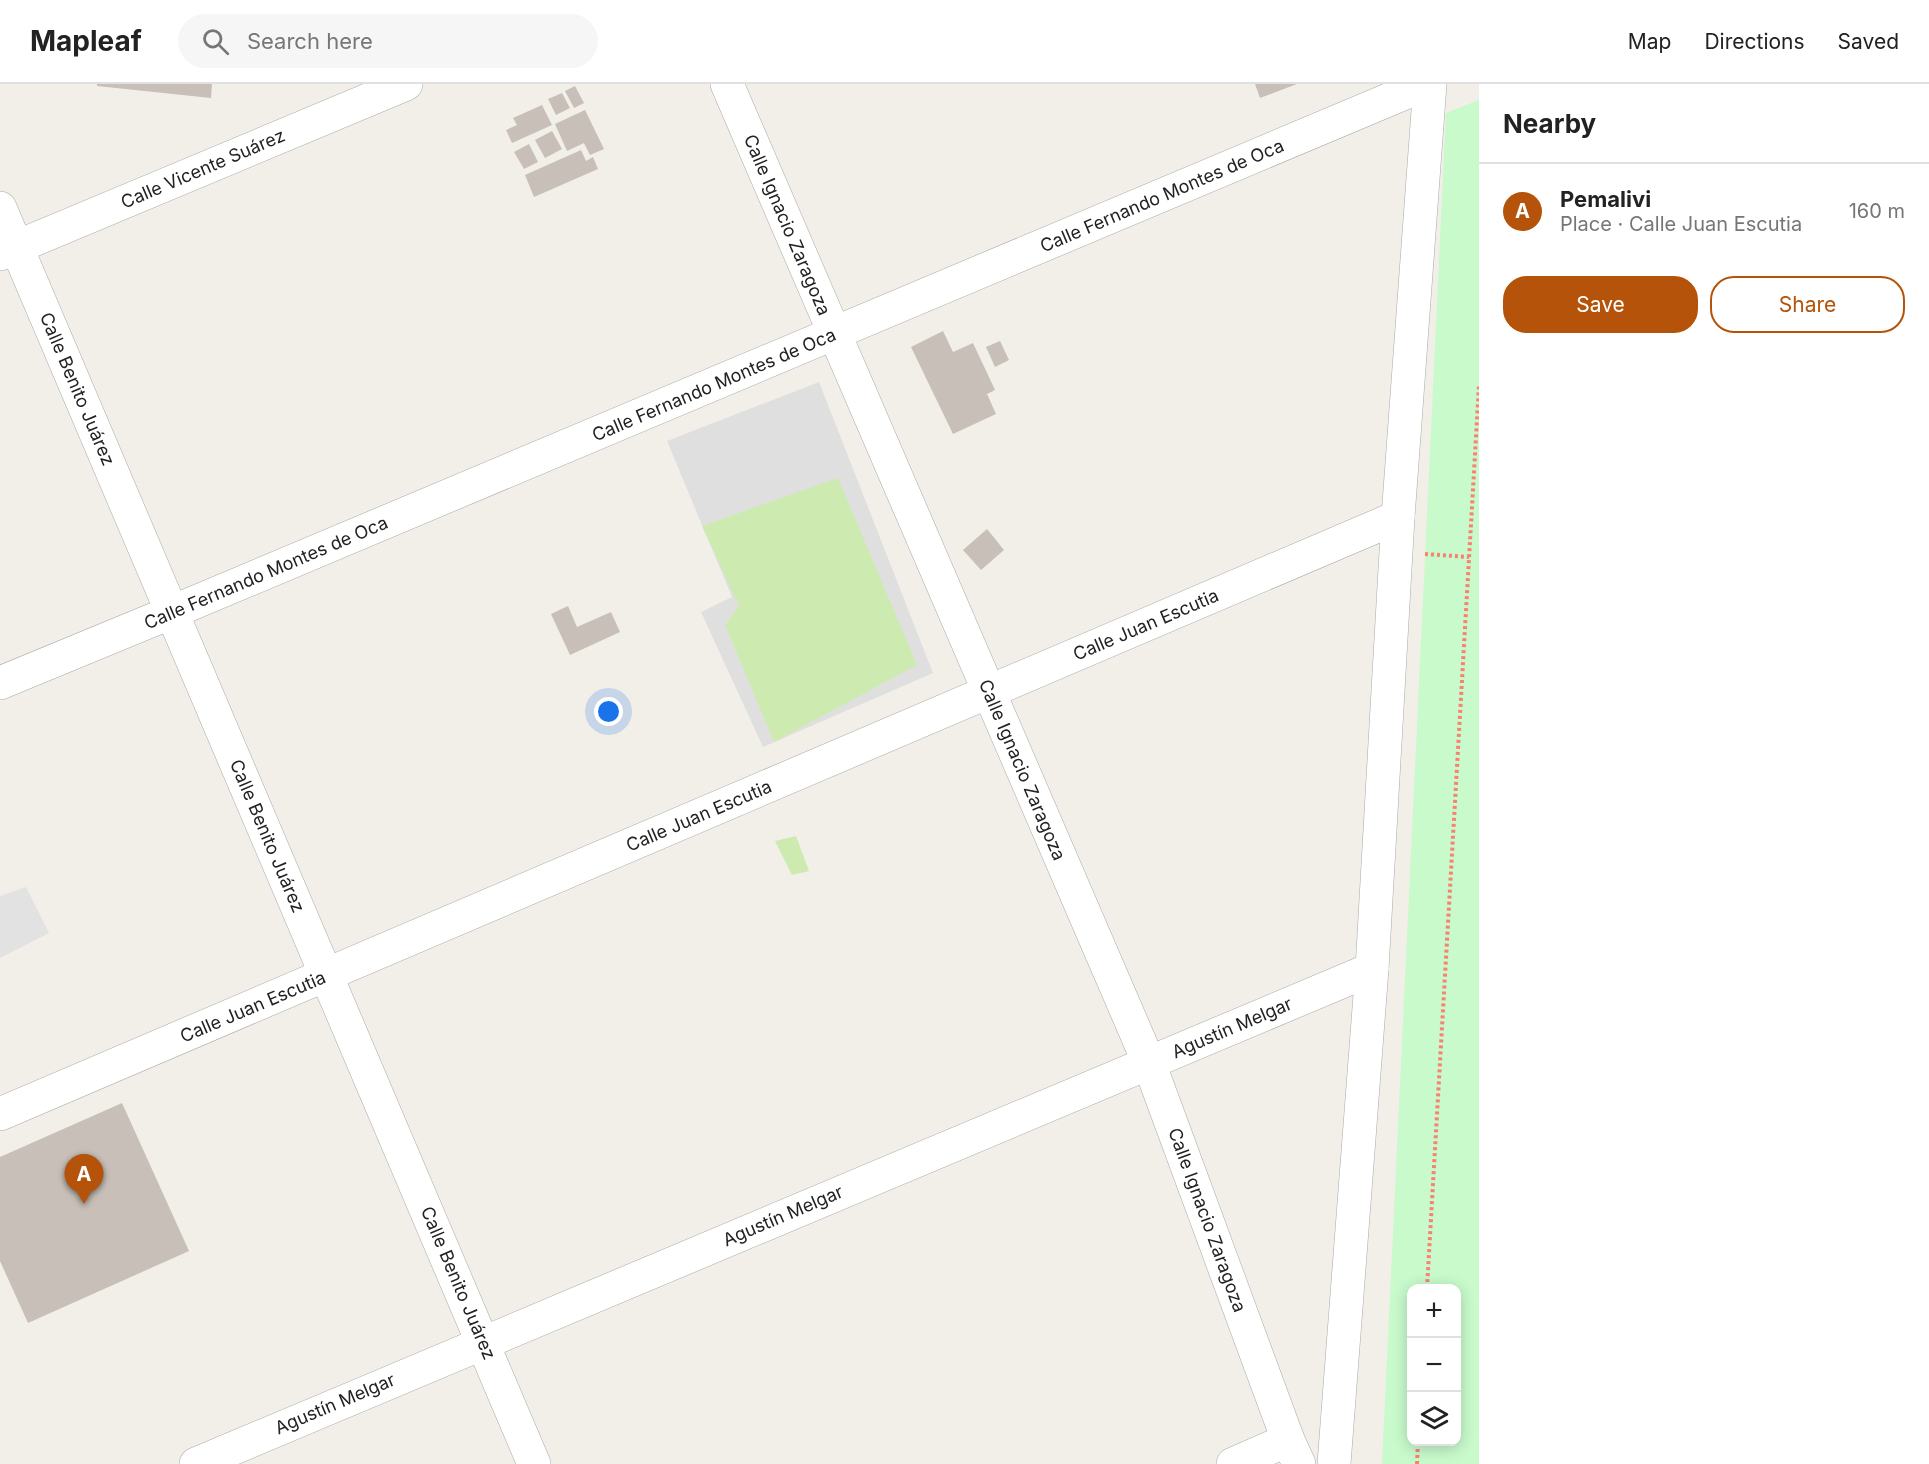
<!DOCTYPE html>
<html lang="en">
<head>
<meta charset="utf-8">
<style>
	body { margin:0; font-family:Inter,sans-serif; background:#f6f6f6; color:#222 }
	.controls { position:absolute; right:18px; bottom:18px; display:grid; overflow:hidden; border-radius:12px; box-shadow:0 3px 15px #0003 }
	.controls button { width:54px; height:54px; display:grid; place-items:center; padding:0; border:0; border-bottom:2px solid #e0e0e0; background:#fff; color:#222; font:30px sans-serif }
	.you { position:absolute; left:609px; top:628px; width:21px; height:21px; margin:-15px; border:4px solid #fff; border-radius:50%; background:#1a73e8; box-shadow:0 0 0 9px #1a73e833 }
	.badge { display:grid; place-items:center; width:39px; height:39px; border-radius:50%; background:#b45309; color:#fff; font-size:20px; font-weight:700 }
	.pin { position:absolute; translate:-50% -50px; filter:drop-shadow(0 2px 3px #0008) }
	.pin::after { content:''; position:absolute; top:32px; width:21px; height:18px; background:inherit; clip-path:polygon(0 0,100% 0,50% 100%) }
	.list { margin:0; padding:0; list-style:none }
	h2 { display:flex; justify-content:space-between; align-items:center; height:78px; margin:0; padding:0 24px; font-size:26px }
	h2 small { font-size:20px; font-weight:400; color:#767676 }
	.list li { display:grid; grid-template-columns:39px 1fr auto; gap:18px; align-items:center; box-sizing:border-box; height:96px; padding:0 24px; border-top:2px solid #e0e0e0 }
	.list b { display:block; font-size:22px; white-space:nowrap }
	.list p { margin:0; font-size:20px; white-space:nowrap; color:#767676 }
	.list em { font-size:20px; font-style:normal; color:#767676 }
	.actions { display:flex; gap:12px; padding:18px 24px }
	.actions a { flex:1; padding:14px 0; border:2px solid #b45309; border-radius:24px; text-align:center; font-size:21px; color:#b45309 }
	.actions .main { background:#b45309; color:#fff }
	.icon { flex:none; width:33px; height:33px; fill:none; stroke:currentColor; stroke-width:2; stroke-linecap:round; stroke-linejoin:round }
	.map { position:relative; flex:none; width:1479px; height:1380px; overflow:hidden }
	header { display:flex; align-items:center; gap:36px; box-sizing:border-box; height:84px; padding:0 30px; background:#fff; border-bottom:2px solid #e0e0e0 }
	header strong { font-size:28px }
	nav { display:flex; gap:33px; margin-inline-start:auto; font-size:21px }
	.search { width:420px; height:54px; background:#f6f6f6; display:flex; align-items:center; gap:15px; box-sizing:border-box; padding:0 21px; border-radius:33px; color:#767676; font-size:22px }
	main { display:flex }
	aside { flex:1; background:#fff }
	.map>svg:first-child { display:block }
	.residential { fill:#e0dfdf }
	.grass { fill:#cdebb0 }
	.park { fill:#c8facc; fill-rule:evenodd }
	.parking { fill:#e2e2e2 }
	.building { fill:#c7bfb8 }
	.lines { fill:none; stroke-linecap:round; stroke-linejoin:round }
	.minor-casing { stroke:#a9a9a9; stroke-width:34 }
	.path { stroke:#fa8072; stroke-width:4; stroke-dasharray:3 3; stroke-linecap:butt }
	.minor { stroke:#fff; stroke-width:33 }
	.labels { text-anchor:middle; stroke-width:4.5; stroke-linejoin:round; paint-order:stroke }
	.street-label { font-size:18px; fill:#222; stroke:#fff }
</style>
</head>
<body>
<header>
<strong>Mapleaf</strong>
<div class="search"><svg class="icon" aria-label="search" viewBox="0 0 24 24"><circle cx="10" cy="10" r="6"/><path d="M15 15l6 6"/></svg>Search here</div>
<nav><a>Map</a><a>Directions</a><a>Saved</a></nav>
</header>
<main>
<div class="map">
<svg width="1479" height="1380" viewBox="0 0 1479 1380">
	<rect width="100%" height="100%" fill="#f2efe9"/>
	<polygon class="residential" points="819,298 933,589 763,663 701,528 732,513 667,357"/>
	<g class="grass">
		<polygon points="838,394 917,581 774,658 725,541 739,522 702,442"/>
		<polygon points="796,752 809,787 792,791 775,757"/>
	</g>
	<path class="park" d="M1479,16V1380H1382L1446,29ZM1456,1204V1358H1412V1204Z"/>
	<polygon class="parking" points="26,803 49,849 0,874 0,812"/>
	<g class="building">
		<polygon points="97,0 212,0 211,14 97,2"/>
		<polygon points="1255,0 1297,0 1260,14"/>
		<polygon points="575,2 584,19 574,24 565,7"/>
		<polygon points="562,9 570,24 556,31 548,15"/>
		<polygon points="542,21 552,41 512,59 506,46 517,41 513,34"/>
		<polygon points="585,26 604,65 590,71 584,59 567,67 555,40"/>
		<polygon points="552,47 562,65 545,74 535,56"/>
		<polygon points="529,60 538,78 524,85 514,68"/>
		<polygon points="581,66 586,77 593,73 598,85 534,113 525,91"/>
		<polygon points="943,247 953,268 973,259 995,306 987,310 996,330 953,350 911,263"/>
		<polygon points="1000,257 1009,276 995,283 986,263"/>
		<polygon points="987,445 1004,466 981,486 963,466"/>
		<polygon points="568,522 577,543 611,528 620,548 570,571 551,530"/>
		<polygon points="122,1019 189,1167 28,1239 0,1177 0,1073"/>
	</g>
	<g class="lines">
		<g class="minor-casing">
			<g id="minor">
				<polyline points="727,0 1149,979 1288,1356 1299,1380"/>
				<polyline points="0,124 534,1380"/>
				<polyline points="0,170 406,0"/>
				<polyline points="0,599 172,528 1426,0"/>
				<polyline points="0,1030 1398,433"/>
				<polyline points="196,1380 1372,885"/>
				<polyline points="1233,1380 1288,1356"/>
				<polyline points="1334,1380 1372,885 1398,433 1430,0"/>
			</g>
		</g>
		<g class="path">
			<polyline points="1425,470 1469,473"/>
			<polyline points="1427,1204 1479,301"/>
			<polyline points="1417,1380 1418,1358"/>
		</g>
		<use href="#minor" class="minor"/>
	</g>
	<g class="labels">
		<g class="street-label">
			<text transform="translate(203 85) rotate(-23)" y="6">Calle Vicente Suárez</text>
			<text transform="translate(1162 112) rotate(-23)" y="6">Calle Fernando Montes de Oca</text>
			<text transform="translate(787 141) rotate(67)" y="6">Calle Ignacio Zaragoza</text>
			<text transform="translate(714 301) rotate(-23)" y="6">Calle Fernando Montes de Oca</text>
			<text transform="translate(77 305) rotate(67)" y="6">Calle Benito Juárez</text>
			<text transform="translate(266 489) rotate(-23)" y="6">Calle Fernando Montes de Oca</text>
			<text transform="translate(1146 541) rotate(-23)" y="6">Calle Juan Escutia</text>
			<text transform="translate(1022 686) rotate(67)" y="6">Calle Ignacio Zaragoza</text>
			<text transform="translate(699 732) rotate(-23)" y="6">Calle Juan Escutia</text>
			<text transform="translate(267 752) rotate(67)" y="6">Calle Benito Juárez</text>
			<text transform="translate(253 923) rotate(-23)" y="6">Calle Juan Escutia</text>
			<text transform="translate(1232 944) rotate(-23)" y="6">Agustín Melgar</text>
			<text transform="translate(783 1132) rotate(-23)" y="6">Agustín Melgar</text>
			<text transform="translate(1207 1136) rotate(70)" y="6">Calle Ignacio Zaragoza</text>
			<text transform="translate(458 1199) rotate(67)" y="6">Calle Benito Juárez</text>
			<text transform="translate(335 1320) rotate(-23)" y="6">Agustín Melgar</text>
		</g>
	</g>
</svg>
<div class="controls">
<button>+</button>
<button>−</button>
<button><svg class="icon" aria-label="layers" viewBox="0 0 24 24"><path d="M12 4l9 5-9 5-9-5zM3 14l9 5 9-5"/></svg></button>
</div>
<div class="you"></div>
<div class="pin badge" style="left:84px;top:1120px">A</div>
</div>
<aside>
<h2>Nearby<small></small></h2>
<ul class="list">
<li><span class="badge">A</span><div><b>Pemalivi</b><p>Place · Calle Juan Escutia</p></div><em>160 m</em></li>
</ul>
<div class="actions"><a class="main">Save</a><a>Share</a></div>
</aside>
</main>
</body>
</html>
